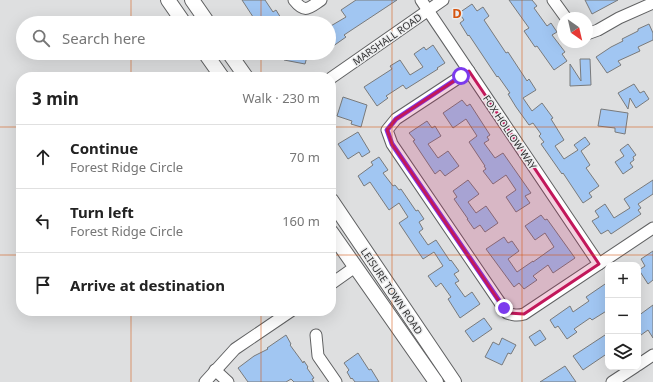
<!DOCTYPE html>
<html lang="en">
<head>
<meta charset="utf-8">
<style>
	body { margin:0; font-family:"Noto Sans",sans-serif; background:#f2f2f2; color:#222 }
	.controls { position:absolute; right:12px; bottom:12px; display:grid; overflow:hidden; border-radius:8px; box-shadow:0 4px 16px #0002 }
	.controls button { width:36px; height:36px; display:grid; place-items:center; padding:0; border:0; border-bottom:1px solid #e0e0e0; background:#fff; color:#222; font:20px sans-serif }
	.compass { position:absolute; left:557px; top:12px; width:36px; height:36px; border-radius:50%; background:#fff; box-shadow:0 4px 16px #0002; rotate:146deg }
	.stop { position:absolute; width:12px; height:12px; margin:-9px; border:3px solid #7c3aed; border-radius:50%; background:#fff }
	.stop.end { background:#7c3aed; border-color:#fff; box-shadow:0 1px 4px #0008 }
	.list { margin:0; padding:0; list-style:none }
	h2 { display:flex; justify-content:space-between; align-items:center; height:52px; margin:0; padding:0 16px; font-size:17px }
	h2 small { font-size:13px; font-weight:400; color:#767676 }
	.list li { display:grid; grid-template-columns:26px 1fr auto; gap:12px; align-items:center; box-sizing:border-box; height:64px; padding:0 16px; border-top:1px solid #e0e0e0 }
	.list b { display:block; font-size:15px; white-space:nowrap }
	.list p { margin:0; font-size:13px; white-space:nowrap; color:#767676 }
	.list em { font-size:13px; font-style:normal; color:#767676 }
	.icon { flex:none; width:22px; height:22px; fill:none; stroke:currentColor; stroke-width:2; stroke-linecap:round; stroke-linejoin:round }
	.map { position:relative; flex:none; width:653px; height:382px; overflow:hidden }
	.search { position:absolute; background:#fff; box-shadow:0 4px 16px #0002; left:16px; top:16px; width:320px; height:44px; display:flex; align-items:center; gap:10px; box-sizing:border-box; padding:0 14px; border-radius:22px; color:#767676; font-size:15px }
	.panel { position:absolute; background:#fff; box-shadow:0 4px 16px #0002; left:16px; top:72px; width:320px; height:244px; border-radius:16px }
	.map>svg:first-child { display:block }
	.building { fill:#a1c6f2; stroke:#797a7b }
	.lines { fill:none; stroke-linecap:round; stroke-linejoin:round }
	.minor-casing { stroke:#606162; stroke-width:13 }
	.major-casing { stroke:#606162; stroke-width:16 }
	.minor { stroke:#fff; stroke-width:11 }
	.major { stroke:#fff; stroke-width:14 }
	.route { stroke:#7c3aed; stroke-width:5 }
	.marked { fill:#c2185b; fill-opacity:0.2; stroke:#c2185b; stroke-width:3; stroke-linejoin:round }
	.grid { fill:none; stroke:#d65510; stroke-width:1; stroke-opacity:0.55 }
	.labels { text-anchor:middle; stroke-width:3; stroke-linejoin:round; paint-order:stroke }
	.street-label { font-size:10px; fill:#313132; stroke:#ebeced }
	.grid-label { font-size:13px; text-anchor:middle; font-weight:bold; fill:#d65510; stroke:#ebeced; stroke-width:3; stroke-linejoin:round; paint-order:stroke }
</style>
</head>
<body>
<div class="map">
<svg width="653" height="382" viewBox="0 0 653 382">
	<rect width="100%" height="100%" fill="#dedfe0"/>
	<g class="building">
		<polygon points="242,0 265,0 273,12 276,10 284,23 257,23"/>
		<polygon points="356,0 397,0 344,35 346,37 329,49 329,27 346,17 341,10"/>
		<polygon points="509,0 532,0 537,6 534,8 547,26 551,23 557,32 552,35 565,52 562,54 567,61 554,70 537,46 535,47 524,31 529,28"/>
		<polygon points="585,0 618,0 592,14"/>
		<polygon points="472,4 477,11 483,7 489,16 484,20 506,53 508,52 527,81 529,79 536,90 523,98 532,111 542,103 553,118 551,119 564,140 555,146 564,159 578,150 574,145 585,137 590,144 581,151 590,165 586,168 599,186 589,193 592,197 583,203 563,173 562,174 541,144 544,142 539,136 541,134 533,123 529,125 516,107 508,94 510,93 498,76 497,77 469,35 468,36 460,23 464,20 459,13"/>
		<polygon points="649,24 653,33 653,40 638,47 640,51 618,61 621,65 607,73 596,57 611,47 623,41 622,39 638,31 638,29"/>
		<polygon points="433,45 445,63 437,68 438,69 406,89 403,85 386,96 388,98 377,106 364,87 392,69 390,66 400,60 410,75 423,67 414,54 424,47 426,50"/>
		<polygon points="286,53 308,53 305,64 284,60"/>
		<polygon points="580,59 590,59 591,85 570,86 570,64 581,81"/>
		<polygon points="634,84 640,93 644,91 649,99 636,108 630,98 628,109 618,93"/>
		<polygon points="343,97 367,105 361,127 351,124 352,121 337,116"/>
		<polygon points="462,100 467,106 470,104 490,135 487,137 489,140 484,143 495,158 503,153 531,193 525,196 530,203 516,212 506,197 516,190 506,175 493,184 483,171 486,169 484,166 485,166 469,142 477,136 466,119 453,128 443,113"/>
		<polygon points="601,109 628,113 625,134 615,132 615,128 598,126"/>
		<polygon points="427,121 432,128 435,126 441,136 428,144 438,158 448,151 459,166 445,176 440,170 435,174 413,141 415,140 409,133"/>
		<polygon points="358,132 370,152 362,157 359,152 348,159 338,144"/>
		<polygon points="628,144 636,155 633,157 634,160 630,163 633,167 623,174 615,162 624,156 620,150"/>
		<polygon points="379,157 388,170 383,173 393,186 395,185 399,190 401,189 416,211 418,210 424,219 419,222 423,229 419,232 428,245 436,240 450,261 451,260 459,271 454,274 459,281 455,283 465,297 472,292 480,304 460,318 448,299 451,297 441,283 436,287 428,276 443,266 434,252 423,259 399,223 408,217 399,203 389,210 370,182 364,186 358,176 373,165 371,162"/>
		<polygon points="468,180 479,194 468,202 476,213 486,206 498,223 485,232 480,225 474,229 467,219 468,219 454,199 457,197 453,191"/>
		<polygon points="653,180 653,194 638,204 641,208 638,210 641,214 611,234 608,230 601,234 592,221 599,217 595,211 605,204 614,218 630,208 624,199"/>
		<polygon points="541,215 545,220 547,219 575,258 553,273 548,265 533,276 537,280 524,289 519,283 514,287 486,249 504,237 508,243 512,241 519,251 508,259 517,272 533,261 533,262 554,247 545,233 535,240 525,226"/>
		<polygon points="653,251 653,280 648,284 639,270 645,266 641,259"/>
		<polygon points="608,282 608,310 592,320 590,318 574,329 577,332 567,339 558,326 555,328 550,320 570,306 573,312 589,301 586,297"/>
		<polygon points="653,305 653,338 648,330 641,335 638,331 638,316"/>
		<polygon points="484,318 492,329 473,342 465,331"/>
		<polygon points="540,330 546,339 535,346 529,337"/>
		<polygon points="286,335 291,344 290,345 301,360 303,363 304,361 308,367 307,368 314,378 312,379 314,382 294,382 291,379 286,382 248,382 238,368 254,356 268,349 267,348"/>
		<polygon points="605,335 608,341 608,353 583,370 573,356"/>
		<polygon points="502,338 516,345 511,354 508,353 502,365 485,357 493,342 499,345"/>
		<polygon points="358,353 369,370 371,369 379,382 355,382 352,378 351,379 347,372 349,370 344,363"/>
		<polygon points="565,366 576,382 540,382"/>
	</g>
	<g class="lines">
		<g class="minor-casing">
			<g id="minor">
				<path d="M294,0C305,14 309,8 321,0"/>
				<polyline points="421,0 599,264"/>
				<polyline points="553,0 566,18"/>
				<polyline points="587,34 598,30 619,18 653,3"/>
				<path d="M469,71L396,119L387,130L392,144L507,313C513,315 517,316 524,314L653,228"/>
				<polyline points="331,78 443,0"/>
				<polyline points="331,284 355,267"/>
				<polyline points="316,335 318,356 336,382"/>
				<polyline points="638,365 653,355"/>
				<polyline points="215,370 228,382"/>
				<polyline points="205,382 235,349 291,311"/>
				<polyline points="612,382 635,367"/>
			</g>
		</g>
		<g class="major-casing">
			<g id="major">
				<polyline points="168,0 184,23"/>
				<polyline points="192,0 208,23"/>
				<polyline points="205,53 222,77"/>
				<polyline points="229,53 246,77"/>
				<polyline points="331,200 454,382"/>
				<polyline points="331,232 436,382"/>
			</g>
		</g>
		<use href="#minor" class="minor"/>
		<use href="#major" class="major"/>
	</g>
	<g class="lines">
		<polyline class="route" points="461,76 396,119 387,130 392,144 504,308"/>
	</g>
	<path class="marked" d="M469,71L599,264L524,314L507,313L392,144L387,130L396,119Z"/>
	<path class="grid" d="M131,0V23M261,0V23M392,0V382M522,0V382M131,53V77M261,53V77M0,127H21M331,127H653M0,255H21M331,255H653M131,311V382M261,311V382"/>
	<g class="labels">
		<g class="street-label">
			<text transform="translate(387 39) rotate(-35)" y="4">MARSHALL ROAD</text>
			<text transform="translate(510 132) rotate(56)" y="4">FOX HOLLOW WAY</text>
			<text transform="translate(392 291) rotate(56)" y="4">LEISURE TOWN ROAD</text>
		</g>
	</g>
	<g class="grid-label">
		<text x="457" y="18">D</text>
	</g>
</svg>
<div class="controls">
<button>+</button>
<button>−</button>
<button><svg class="icon" aria-label="layers" viewBox="0 0 24 24"><path d="M12 4l9 5-9 5-9-5zM3 14l9 5 9-5"/></svg></button>
</div>
<svg class="compass" viewBox="-18 -18 36 36"><path d="M0-13l5 13h-10z" fill="#e53935"/><path d="M0 13l5-13h-10z" fill="#767676"/></svg>
<div class="stop" style="left:461px;top:76px"></div>
<div class="stop end" style="left:504px;top:308px"></div>
<div class="search"><svg class="icon" aria-label="search" viewBox="0 0 24 24"><circle cx="10" cy="10" r="6"/><path d="M15 15l6 6"/></svg>Search here</div>
<section class="panel">
<h2>3 min<small>Walk · 230 m</small></h2>
<ul class="list">
<li><svg class="icon" aria-label="ahead" viewBox="0 0 24 24"><path d="M12 20V5M6 11l6-6 6 6"/></svg><div><b>Continue</b><p>Forest Ridge Circle</p></div><em>70 m</em></li>
<li><svg class="icon" aria-label="left" viewBox="0 0 24 24"><path d="M17 20v-9H6M10 6l-5 5 5 5"/></svg><div><b>Turn left</b><p>Forest Ridge Circle</p></div><em>160 m</em></li>
<li><svg class="icon" aria-label="arrive" viewBox="0 0 24 24"><path d="M6 21V4h12l-3 4 3 4H6"/></svg><div><b>Arrive at destination</b></div></li>
</ul>
</section>
</div>
</body>
</html>
